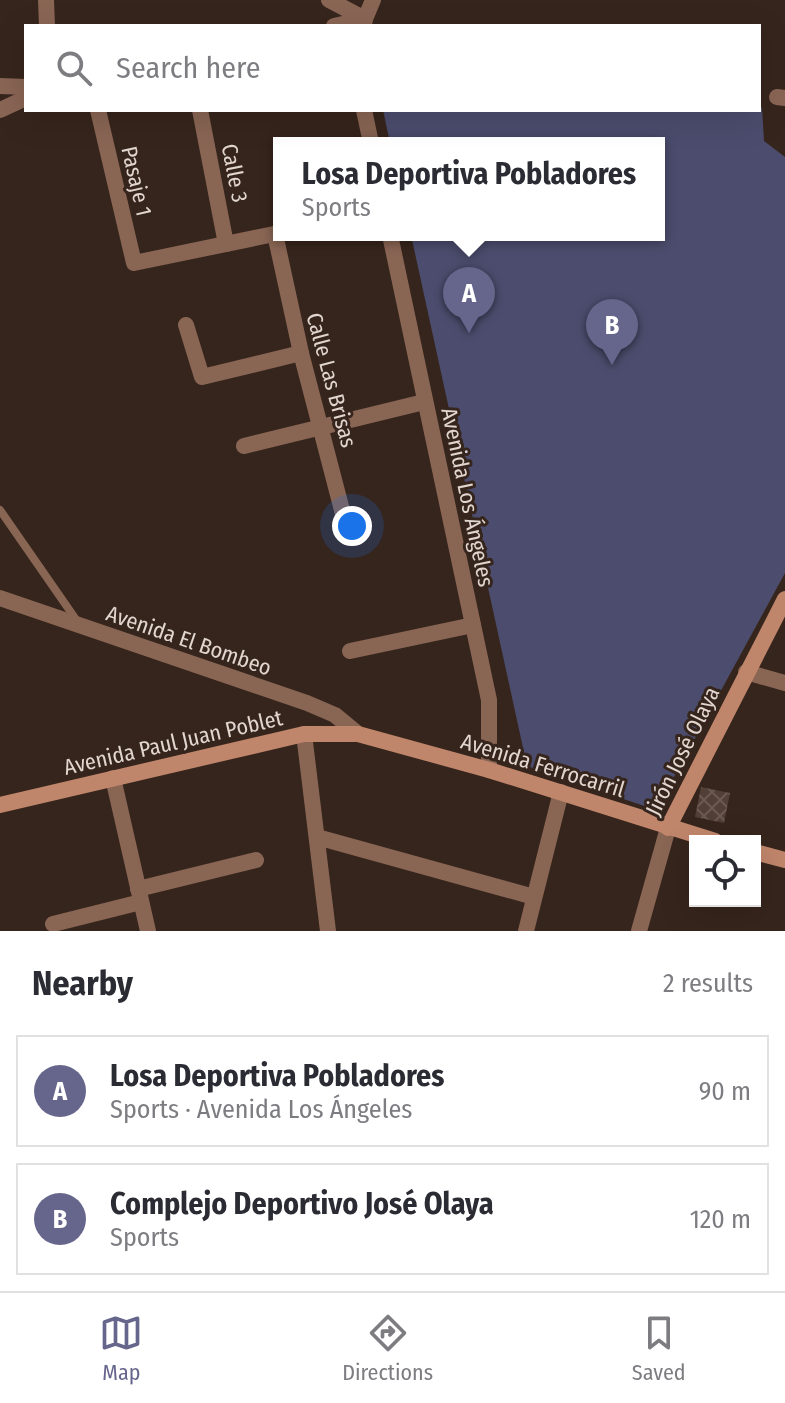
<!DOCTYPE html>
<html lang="en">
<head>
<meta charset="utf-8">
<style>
	body { margin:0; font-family:"Fira Sans Condensed",sans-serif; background:#f2f2f3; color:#2b2b33 }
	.controls { position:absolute; right:24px; bottom:24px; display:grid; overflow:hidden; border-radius:0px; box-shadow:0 8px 32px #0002 }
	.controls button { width:72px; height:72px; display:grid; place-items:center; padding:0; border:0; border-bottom:2px solid #e1e1e2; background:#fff; color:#2b2b33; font:40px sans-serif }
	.you { position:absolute; left:352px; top:526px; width:28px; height:28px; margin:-20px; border:6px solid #fff; border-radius:50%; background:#1a73e8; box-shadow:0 0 0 12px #1a73e833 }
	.badge { display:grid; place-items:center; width:52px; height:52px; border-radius:50%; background:#66668d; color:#fff; font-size:26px; font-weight:700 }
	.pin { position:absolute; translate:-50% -66px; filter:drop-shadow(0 2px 4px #0008) }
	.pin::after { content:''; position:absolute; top:42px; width:28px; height:24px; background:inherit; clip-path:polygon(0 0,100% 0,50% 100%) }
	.popup { position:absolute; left:273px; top:137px; width:392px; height:104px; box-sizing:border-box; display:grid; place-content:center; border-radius:0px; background:#fff; filter:drop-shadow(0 2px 6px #0005); font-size:26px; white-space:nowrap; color:#7c7c81 }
	.popup b { font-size:30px; color:#2b2b33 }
	.popup::after { content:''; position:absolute; left:50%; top:100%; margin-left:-16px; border:16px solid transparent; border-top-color:#fff }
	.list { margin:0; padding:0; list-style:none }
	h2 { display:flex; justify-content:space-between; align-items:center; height:104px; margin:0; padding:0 32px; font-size:34px }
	h2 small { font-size:26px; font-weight:400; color:#7c7c81 }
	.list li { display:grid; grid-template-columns:52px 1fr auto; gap:24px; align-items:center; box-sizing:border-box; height:112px; margin:0 16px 16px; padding:0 16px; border:2px solid #e1e1e2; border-radius:0px }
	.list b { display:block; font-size:30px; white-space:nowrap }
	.list p { margin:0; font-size:26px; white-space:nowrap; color:#7c7c81 }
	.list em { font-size:26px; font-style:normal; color:#7c7c81 }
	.icon { flex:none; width:44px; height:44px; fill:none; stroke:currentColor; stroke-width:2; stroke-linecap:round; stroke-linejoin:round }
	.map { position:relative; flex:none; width:785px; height:931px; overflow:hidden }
	.search { position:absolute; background:#fff; box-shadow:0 8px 32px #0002; left:24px; right:24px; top:24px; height:88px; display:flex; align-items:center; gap:20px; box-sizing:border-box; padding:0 28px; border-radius:0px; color:#7c7c81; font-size:30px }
	.sheet { height:360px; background:#fff }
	nav { display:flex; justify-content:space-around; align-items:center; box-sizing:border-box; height:112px; border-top:2px solid #e1e1e2; background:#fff; font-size:22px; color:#7c7c81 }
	nav a { display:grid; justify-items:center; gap:4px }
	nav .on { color:#66668d }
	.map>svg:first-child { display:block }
	.grass { fill:#4c4d6e }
	.building { fill:url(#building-cross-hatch) }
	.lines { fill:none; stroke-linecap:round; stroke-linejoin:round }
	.lane { stroke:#896554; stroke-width:8 }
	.street { stroke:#896554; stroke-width:16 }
	.secondary { stroke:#c0866b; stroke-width:16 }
	.labels { text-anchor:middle; stroke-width:6; stroke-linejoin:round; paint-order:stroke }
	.street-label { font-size:22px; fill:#e2d6d0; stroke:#36251c }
</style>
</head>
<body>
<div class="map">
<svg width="785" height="931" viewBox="0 0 785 931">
	<defs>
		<pattern id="building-cross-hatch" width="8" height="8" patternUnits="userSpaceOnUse" patternTransform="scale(2)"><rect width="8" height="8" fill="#523f36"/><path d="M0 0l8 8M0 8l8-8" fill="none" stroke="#6b5a52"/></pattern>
	</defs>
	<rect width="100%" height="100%" fill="#36251c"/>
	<polygon class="grass" points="759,107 762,108 764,141 785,157 785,573 656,810 527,766 411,235 659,235 659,143 390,143 383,110"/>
	<polygon class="building" points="701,787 730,793 724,823 695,817"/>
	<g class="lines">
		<polyline class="lane" points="0,510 77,621"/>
		<g class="street">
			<polyline points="46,0 47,26"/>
			<polyline points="329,0 365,19 364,24"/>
			<polyline points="334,26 365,19 373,0"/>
			<polyline points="0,86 26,87"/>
			<polyline points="777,97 785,98"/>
			<polyline points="0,110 26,98"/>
			<polyline points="98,110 134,263 279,233"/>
			<polyline points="200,110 226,244"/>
			<polyline points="364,110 371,143"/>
			<polyline points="275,234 301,353 349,537"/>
			<polyline points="390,235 489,700 489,770"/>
			<polyline points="186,325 202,377 301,353"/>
			<polyline points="244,446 424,402"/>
			<polyline points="0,598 307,703 335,715 358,734"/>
			<polyline points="350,651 473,625"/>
			<polyline points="746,672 785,683"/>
			<polyline points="304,734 328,931"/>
			<polyline points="113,778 148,931"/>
			<polyline points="317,837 534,897"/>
			<polyline points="138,889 256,860"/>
			<polyline points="53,924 141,902"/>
			<polyline points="526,931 561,792"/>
			<polyline points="639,931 668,828"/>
		</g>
		<g class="secondary">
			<polyline points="0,805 304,734 358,734 489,770 715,841"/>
			<polyline points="668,828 785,599"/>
			<polyline points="755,852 785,860"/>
		</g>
	</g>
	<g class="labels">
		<g class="street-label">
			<text transform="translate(235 173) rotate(79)" y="8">Calle 3</text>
			<text transform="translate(137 181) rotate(77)" y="8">Pasaje 1</text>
			<text transform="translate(332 380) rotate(75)" y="8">Calle Las Brisas</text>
			<text transform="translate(468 497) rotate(78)" y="8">Avenida Los Ángeles</text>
			<text transform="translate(189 640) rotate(19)" y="8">Avenida El Bombeo</text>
			<text transform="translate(173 742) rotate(-13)" y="8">Avenida Paul Juan Poblet</text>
			<text transform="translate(682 751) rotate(-64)" y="8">Jirón José Olaya</text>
			<text transform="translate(543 765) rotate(17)" y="8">Avenida Ferrocarril</text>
		</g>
	</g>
</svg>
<div class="controls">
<button><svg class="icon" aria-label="locate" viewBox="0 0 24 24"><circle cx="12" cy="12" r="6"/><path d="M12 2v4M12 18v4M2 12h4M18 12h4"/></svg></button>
</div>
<div class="you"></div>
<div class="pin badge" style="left:469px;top:333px">A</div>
<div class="popup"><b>Losa Deportiva Pobladores</b>Sports</div>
<div class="pin badge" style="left:612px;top:365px">B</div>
<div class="search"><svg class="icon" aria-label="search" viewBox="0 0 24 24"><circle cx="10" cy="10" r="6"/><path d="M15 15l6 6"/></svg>Search here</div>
</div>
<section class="sheet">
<h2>Nearby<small>2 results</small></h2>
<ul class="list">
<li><span class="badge">A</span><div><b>Losa Deportiva Pobladores</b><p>Sports · Avenida Los Ángeles</p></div><em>90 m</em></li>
<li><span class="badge">B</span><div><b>Complejo Deportivo José Olaya</b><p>Sports</p></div><em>120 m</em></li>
</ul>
</section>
<nav>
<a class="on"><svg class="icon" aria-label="map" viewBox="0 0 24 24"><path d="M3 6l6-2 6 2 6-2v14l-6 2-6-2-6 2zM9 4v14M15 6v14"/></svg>Map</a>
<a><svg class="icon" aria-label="directions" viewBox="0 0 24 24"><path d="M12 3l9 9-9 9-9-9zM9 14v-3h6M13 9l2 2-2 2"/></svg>Directions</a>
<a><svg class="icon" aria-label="saved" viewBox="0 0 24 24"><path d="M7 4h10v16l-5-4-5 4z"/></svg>Saved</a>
</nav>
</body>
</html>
